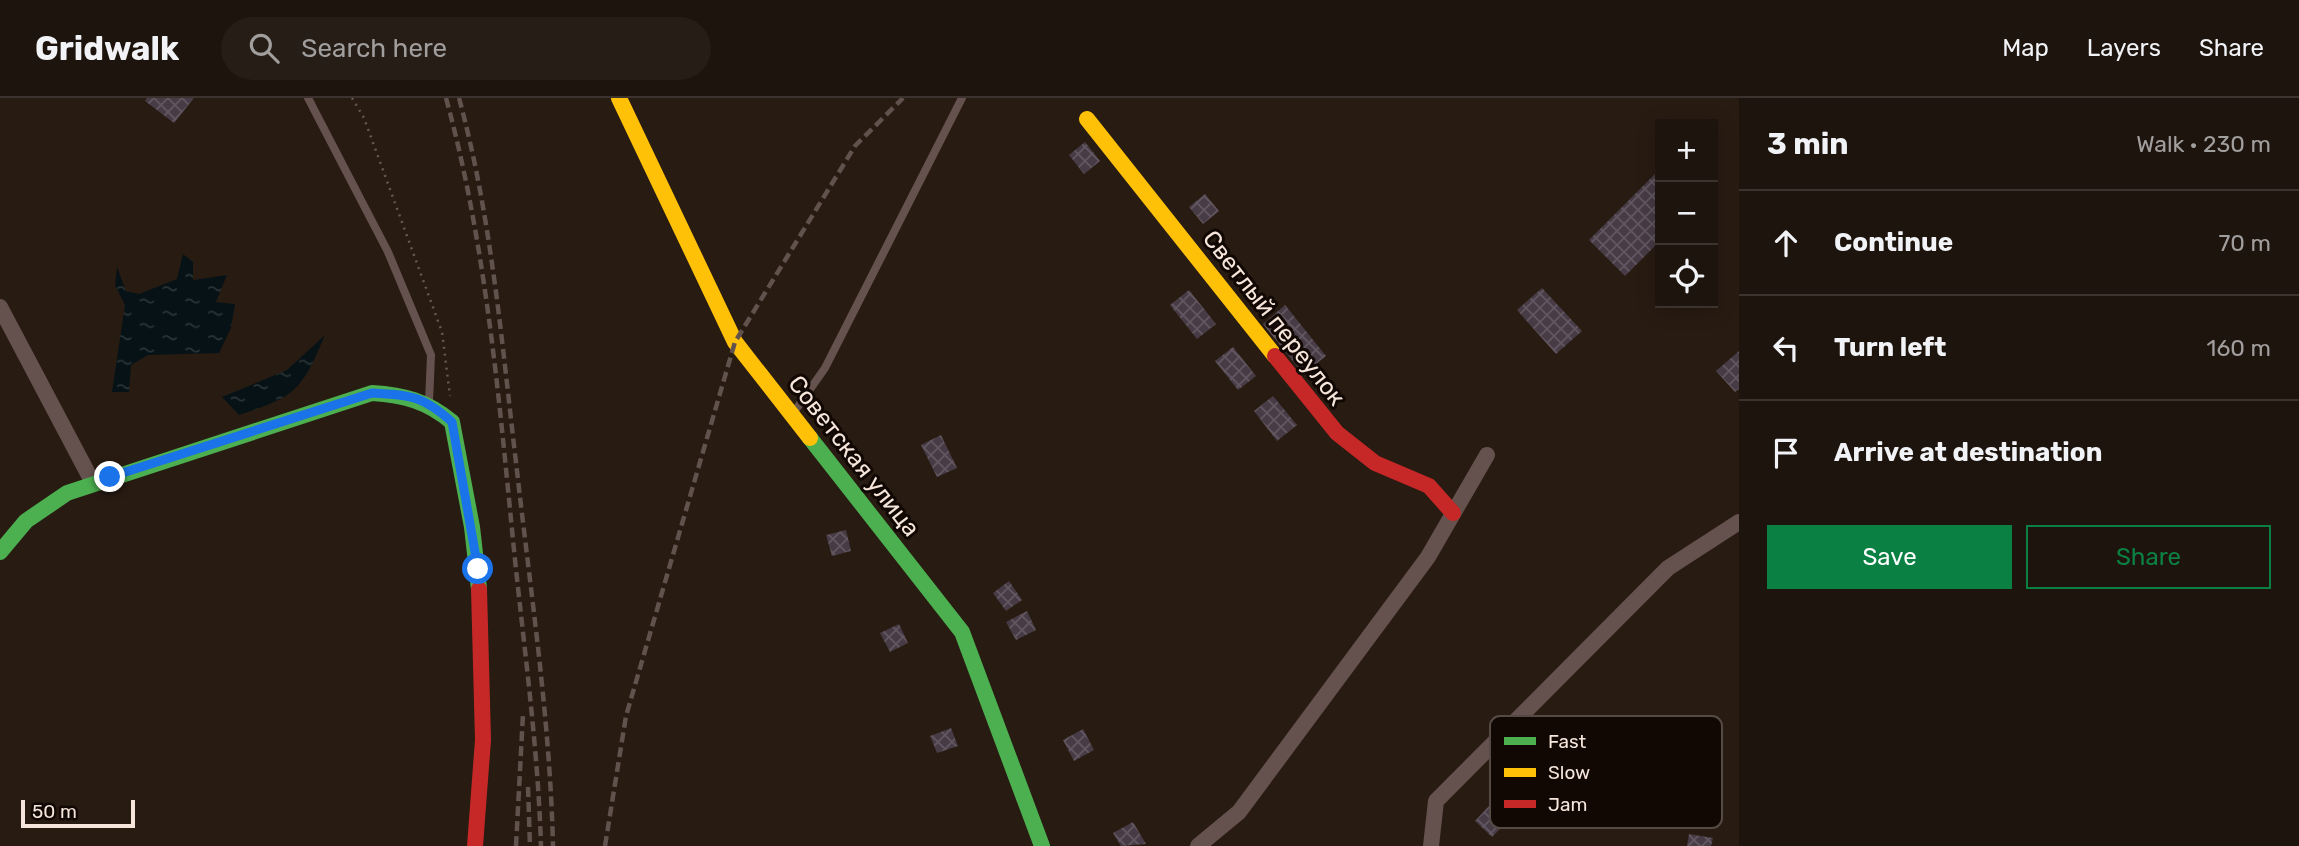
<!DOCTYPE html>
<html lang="en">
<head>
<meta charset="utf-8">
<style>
	body { margin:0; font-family:Rubik,sans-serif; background:#261d17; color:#f1f3f6 }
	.controls { position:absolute; right:21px; top:21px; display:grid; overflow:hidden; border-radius:0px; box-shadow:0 4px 18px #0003 }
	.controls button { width:63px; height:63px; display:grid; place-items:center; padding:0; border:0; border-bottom:2px solid #3c332e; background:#1e140e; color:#f1f3f6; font:35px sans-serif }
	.scale { position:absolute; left:21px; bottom:18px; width:114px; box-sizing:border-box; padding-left:7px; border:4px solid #f5e5db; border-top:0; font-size:19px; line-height:24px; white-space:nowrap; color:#f5e5db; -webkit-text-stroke:5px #110703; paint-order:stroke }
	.stop { position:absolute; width:21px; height:21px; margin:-16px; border:5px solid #1a73e8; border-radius:50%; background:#fff }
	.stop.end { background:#1a73e8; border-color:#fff; box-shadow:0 2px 7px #0008 }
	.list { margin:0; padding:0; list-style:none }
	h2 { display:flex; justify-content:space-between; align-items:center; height:91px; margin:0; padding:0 28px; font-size:30px }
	h2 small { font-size:23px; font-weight:400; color:#a19e9e }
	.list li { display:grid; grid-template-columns:46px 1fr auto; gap:21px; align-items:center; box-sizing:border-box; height:105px; padding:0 28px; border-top:2px solid #3c332e }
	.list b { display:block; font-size:26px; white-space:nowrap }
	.list em { font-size:23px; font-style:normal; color:#a19e9e }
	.actions { display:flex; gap:14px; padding:21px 28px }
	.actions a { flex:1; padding:16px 0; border:2px solid #0b8043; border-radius:0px; text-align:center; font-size:24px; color:#0b8043 }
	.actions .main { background:#0b8043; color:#fff }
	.icon { flex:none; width:38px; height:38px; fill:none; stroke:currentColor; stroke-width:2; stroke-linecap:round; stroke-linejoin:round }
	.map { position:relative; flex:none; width:1739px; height:748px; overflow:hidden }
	header { display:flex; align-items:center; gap:42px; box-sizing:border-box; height:98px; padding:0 35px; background:#1e140e; border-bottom:2px solid #3c332e }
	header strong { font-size:33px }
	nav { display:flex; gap:38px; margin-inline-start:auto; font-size:24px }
	.search { width:490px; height:63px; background:#261d17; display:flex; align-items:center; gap:18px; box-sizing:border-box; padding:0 24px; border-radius:38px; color:#a19e9e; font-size:26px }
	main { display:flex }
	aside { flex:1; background:#1e140e }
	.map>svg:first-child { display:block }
	.water { fill:url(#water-ripples) }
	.building { fill:url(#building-cross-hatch) }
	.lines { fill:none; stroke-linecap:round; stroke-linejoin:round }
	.path { stroke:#685854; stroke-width:2.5; stroke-dasharray:2 5; stroke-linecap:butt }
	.lane { stroke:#65514e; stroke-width:8 }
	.street { stroke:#65514e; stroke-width:16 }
	.fast { stroke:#4caf50; stroke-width:16 }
	.slow { stroke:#ffc107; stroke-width:16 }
	.jam { stroke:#c62828; stroke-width:16 }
	.rail { stroke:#62524e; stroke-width:4.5; stroke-dasharray:10 5; stroke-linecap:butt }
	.route { stroke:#1a73e8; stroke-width:9 }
	.labels { text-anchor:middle; stroke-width:6; stroke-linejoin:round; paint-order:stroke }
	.street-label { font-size:24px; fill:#f5e5db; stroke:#110703 }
	.key { fill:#110703; stroke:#554a44; stroke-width:2 }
	.key-label { font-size:19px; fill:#f5e5db }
</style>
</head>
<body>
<header>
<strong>Gridwalk</strong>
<div class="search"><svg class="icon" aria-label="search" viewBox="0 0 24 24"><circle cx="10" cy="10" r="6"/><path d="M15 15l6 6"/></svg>Search here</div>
<nav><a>Map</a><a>Layers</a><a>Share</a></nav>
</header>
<main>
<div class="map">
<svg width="1739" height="748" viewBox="0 0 1739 748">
	<defs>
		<pattern id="water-ripples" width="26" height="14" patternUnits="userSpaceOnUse" patternTransform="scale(1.75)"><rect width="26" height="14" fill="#061216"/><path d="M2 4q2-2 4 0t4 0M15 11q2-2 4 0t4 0" fill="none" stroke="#2b3437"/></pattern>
		<pattern id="building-cross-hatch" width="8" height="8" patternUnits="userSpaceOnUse" patternTransform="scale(1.75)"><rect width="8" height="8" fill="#473b46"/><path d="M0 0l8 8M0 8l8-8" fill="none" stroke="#625760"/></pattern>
	</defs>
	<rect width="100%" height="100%" fill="#281b12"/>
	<g class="water">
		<polygon points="183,156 193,164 193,182 227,177 216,204 235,206 231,230 219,255 148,257 131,267 129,294 112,294 125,207 115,187 117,169 126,193 139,196 177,181"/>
		<path d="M325,237C301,293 297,298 239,317L222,299L287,272Z"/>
	</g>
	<g class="building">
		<polygon points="147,0 194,0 174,25 145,3"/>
		<polygon points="1085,44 1100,63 1084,76 1069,57"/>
		<polygon points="1660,71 1660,143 1625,178 1589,142"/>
		<polygon points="1205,96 1219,113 1203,126 1189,109"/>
		<polygon points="1542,190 1582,233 1556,256 1517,212"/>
		<polygon points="1189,192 1216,226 1197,241 1170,207"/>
		<polygon points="1285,207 1326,258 1303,276 1263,226"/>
		<polygon points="1233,249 1256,278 1238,292 1215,263"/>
		<polygon points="1739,253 1739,291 1735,294 1716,273"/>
		<polygon points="1273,298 1297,327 1277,343 1254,313"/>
		<polygon points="941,337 957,370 937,379 921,347"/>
		<polygon points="846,432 851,453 832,458 826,437"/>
		<polygon points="1009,483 1022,502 1006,513 993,495"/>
		<polygon points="1027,513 1036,532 1016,542 1006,524"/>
		<polygon points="899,526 908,545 890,554 880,535"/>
		<polygon points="951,630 958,648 937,655 930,638"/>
		<polygon points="1083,631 1094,652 1074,663 1063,642"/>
		<polygon points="1489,708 1506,725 1492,739 1475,723"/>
		<polygon points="1133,724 1146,746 1121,748 1113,735"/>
		<polygon points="1689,736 1713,740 1711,748 1687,748"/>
	</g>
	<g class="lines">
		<polyline class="path" points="352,0 364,20 442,234 450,298"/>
		<g class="lane">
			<polyline points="308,0 388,154 431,257 429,304"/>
			<polyline points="794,314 825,270 962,0"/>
		</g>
		<g class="street">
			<polyline points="0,209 93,385"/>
			<polyline points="1198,748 1239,714 1428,459 1487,357"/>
			<polyline points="1431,748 1436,703 1668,470 1739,424"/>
		</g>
		<g class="fast">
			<polyline points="810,340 962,534 1042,748"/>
			<path d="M0,454L26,423L67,395L372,295C404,297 427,303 452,324L472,429L479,491"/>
		</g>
		<g class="slow">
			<polyline points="619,0 735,244 810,340"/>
			<polyline points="1087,21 1275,258"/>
		</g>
		<g class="jam">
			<polyline points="1275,258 1337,335 1375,365 1429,388 1453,415"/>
			<polyline points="475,748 483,642 479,491"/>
		</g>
		<g class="rail">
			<path d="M446,0C486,146 499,301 514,452C524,550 538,649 541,748"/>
			<path d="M459,0C492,121 502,248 517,373C531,497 550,622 553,748"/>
			<polyline points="528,689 530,748"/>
			<polyline points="516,748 523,616"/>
			<polyline points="605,748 626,618 735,244 855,48 903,0"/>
		</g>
	</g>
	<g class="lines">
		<path class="route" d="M110,379L372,295C411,297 423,298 452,324L478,471"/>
	</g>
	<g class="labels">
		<g class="street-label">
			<text transform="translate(1274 220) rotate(52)" y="8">Светлый переулок</text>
			<text transform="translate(854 358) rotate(52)" y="8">Советская улица</text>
		</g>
	</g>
	<rect x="1490" y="618" width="232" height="112" rx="10" class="key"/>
	<rect x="1504" y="639" width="32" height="8" fill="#4caf50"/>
	<rect x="1504" y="670" width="32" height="9" fill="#ffc107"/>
	<rect x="1504" y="702" width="32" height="8" fill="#c62828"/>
	<g class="key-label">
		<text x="1548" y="650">Fast</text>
		<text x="1548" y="681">Slow</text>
		<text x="1548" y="713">Jam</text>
	</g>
</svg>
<div class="controls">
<button>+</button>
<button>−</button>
<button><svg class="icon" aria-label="locate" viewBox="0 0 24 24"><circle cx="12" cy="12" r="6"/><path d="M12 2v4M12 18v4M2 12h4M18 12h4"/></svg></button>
</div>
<div class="scale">50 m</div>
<div class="stop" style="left:478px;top:471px"></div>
<div class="stop end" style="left:110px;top:379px"></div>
</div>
<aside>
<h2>3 min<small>Walk · 230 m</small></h2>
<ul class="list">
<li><svg class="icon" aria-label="ahead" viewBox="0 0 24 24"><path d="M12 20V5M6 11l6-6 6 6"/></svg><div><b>Continue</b></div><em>70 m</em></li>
<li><svg class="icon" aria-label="left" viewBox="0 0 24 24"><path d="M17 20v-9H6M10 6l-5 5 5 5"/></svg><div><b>Turn left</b></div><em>160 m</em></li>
<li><svg class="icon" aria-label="arrive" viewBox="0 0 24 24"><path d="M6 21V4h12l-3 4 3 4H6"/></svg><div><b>Arrive at destination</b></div></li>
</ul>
<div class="actions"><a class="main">Save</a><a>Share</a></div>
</aside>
</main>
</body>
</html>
